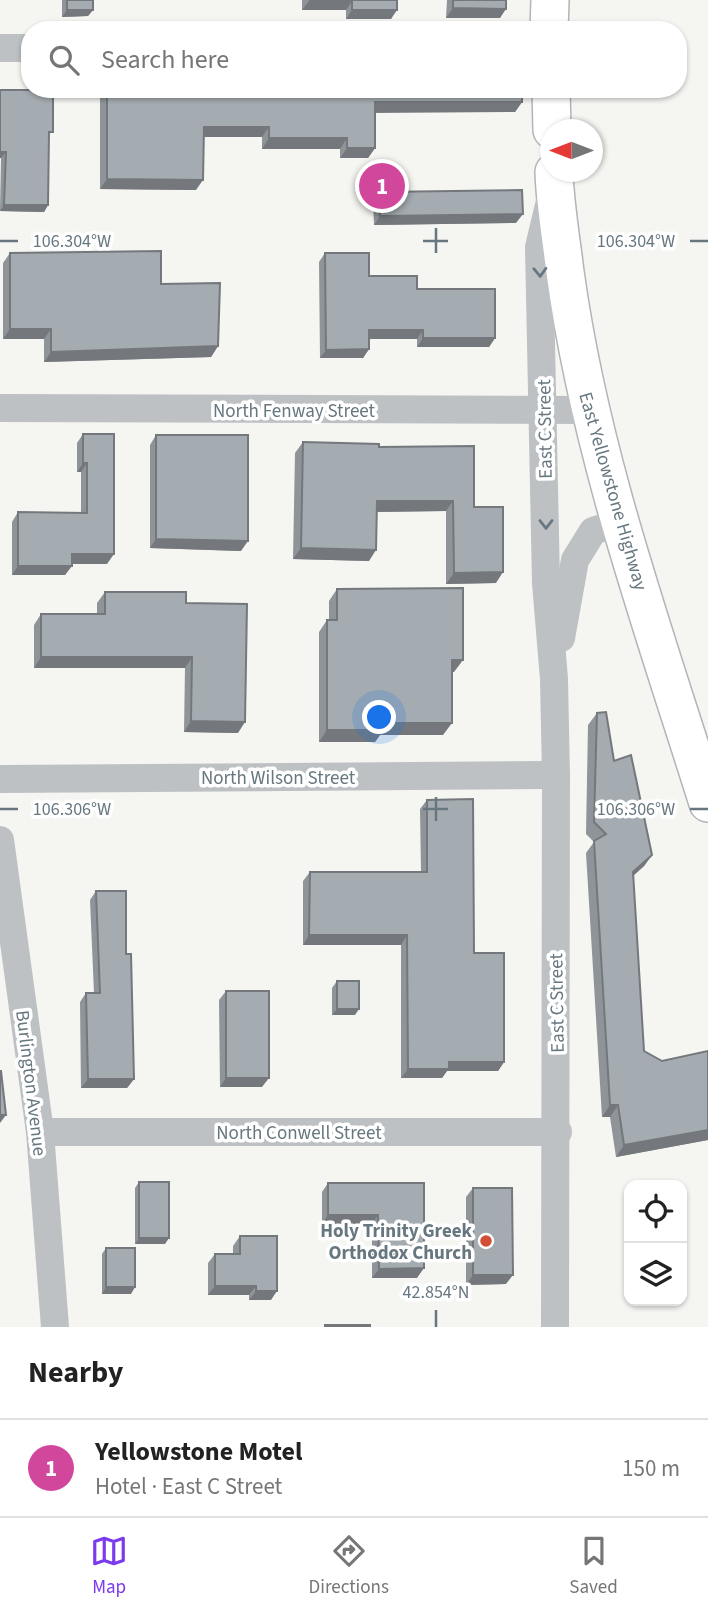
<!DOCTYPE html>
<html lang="en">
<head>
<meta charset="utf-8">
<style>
	body { margin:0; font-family:"Source Sans 3",sans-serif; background:#f6f6f6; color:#222 }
	.controls { position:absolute; right:21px; bottom:21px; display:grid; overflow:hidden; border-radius:14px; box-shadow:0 2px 5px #0004 }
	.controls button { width:63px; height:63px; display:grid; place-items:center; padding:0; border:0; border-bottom:2px solid #e0e0e0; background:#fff; color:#222; font:35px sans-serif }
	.compass { position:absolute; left:540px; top:119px; width:63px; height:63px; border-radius:50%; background:#fff; box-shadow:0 2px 5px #0004; rotate:270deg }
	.you { position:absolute; left:380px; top:718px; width:24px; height:24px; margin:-18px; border:5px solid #fff; border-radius:50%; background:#1a73e8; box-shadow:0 0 0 10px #1a73e833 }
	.badge { display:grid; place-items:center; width:46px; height:46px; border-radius:50%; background:#7c3aed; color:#fff; font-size:23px; font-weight:700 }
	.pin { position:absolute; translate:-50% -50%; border:4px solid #fff; box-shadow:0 2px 7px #0006 }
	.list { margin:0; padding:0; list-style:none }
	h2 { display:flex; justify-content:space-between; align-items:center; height:91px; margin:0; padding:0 28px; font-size:30px }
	h2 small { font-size:23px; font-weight:400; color:#767676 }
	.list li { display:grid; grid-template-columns:46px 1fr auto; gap:21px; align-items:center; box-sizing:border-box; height:98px; padding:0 28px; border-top:2px solid #e0e0e0 }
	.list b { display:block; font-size:26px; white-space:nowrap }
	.list p { margin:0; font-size:23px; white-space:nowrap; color:#767676 }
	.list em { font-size:23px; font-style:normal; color:#767676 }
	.icon { flex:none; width:38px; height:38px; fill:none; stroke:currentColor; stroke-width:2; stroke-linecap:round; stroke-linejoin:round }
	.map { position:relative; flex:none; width:708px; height:1327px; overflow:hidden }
	.search { position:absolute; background:#fff; box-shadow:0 2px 5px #0004; left:21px; right:21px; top:21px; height:77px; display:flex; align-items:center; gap:18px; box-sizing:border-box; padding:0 24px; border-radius:28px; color:#767676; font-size:26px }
	.sheet { height:189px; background:#fff }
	nav { display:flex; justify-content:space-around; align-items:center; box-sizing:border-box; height:98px; border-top:2px solid #e0e0e0; background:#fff; font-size:19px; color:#767676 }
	nav a { display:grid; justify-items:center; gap:4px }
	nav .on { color:#7c3aed }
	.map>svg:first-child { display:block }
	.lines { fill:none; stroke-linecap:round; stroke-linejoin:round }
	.major-casing { stroke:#b0b5b8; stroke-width:40 }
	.minor { stroke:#bdc1c4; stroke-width:28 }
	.major { stroke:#fff; stroke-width:37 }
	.wall { fill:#8e9498 }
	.shaded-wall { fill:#74787c }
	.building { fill:#a5acb1; stroke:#74787c; stroke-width:2 }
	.oneway { stroke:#677780 }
	.ticks { fill:none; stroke:#677780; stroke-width:2.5 }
	.poi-dot { fill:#d24e36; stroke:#fff; stroke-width:2.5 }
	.labels { text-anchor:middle; stroke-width:7; stroke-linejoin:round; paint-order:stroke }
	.street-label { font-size:19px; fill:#677780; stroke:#fff }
	.poi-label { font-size:19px; font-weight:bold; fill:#677780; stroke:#fff; text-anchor:end }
	.ticks-label { font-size:18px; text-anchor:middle; fill:#677780; stroke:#fff; stroke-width:7; stroke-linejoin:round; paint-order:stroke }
</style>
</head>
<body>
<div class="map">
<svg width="708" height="1327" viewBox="0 0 708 1327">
	<rect width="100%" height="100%" fill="#f5f5f2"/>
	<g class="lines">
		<g class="major-casing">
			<g id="major">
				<polyline points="549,30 550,0"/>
				<polyline points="551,89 552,130"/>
				<path d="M554,172C555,205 561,238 565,272C590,454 653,628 708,803"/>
			</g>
		</g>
		<g class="minor">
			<polyline points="0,48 30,48"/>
			<polyline points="550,201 539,247 546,583 554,679 556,775 555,1327"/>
			<polyline points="0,408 589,410"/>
			<polyline points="561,638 575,560 593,531 620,522"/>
			<polyline points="0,779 556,775"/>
			<polyline points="0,840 40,1132 55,1327"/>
			<polyline points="40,1132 558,1132"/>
		</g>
		<use href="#major" class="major"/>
	</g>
	<g class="wall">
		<polygon points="62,0 93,0 93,10 88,16 62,17"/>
		<polygon points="302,0 397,0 391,19 346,19 346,10 302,10"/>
		<polygon points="447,0 506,0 500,18 446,18"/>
		<polygon points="100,89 522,89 522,102 515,112 375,112 375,148 368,158 340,158 340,149 262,149 262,137 204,137 196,190 100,189"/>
		<polygon points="0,90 49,138 48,205 44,212 0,211 1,158 0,158"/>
		<polygon points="380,192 516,223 374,225 373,201"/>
		<polygon points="10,253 161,284 218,346 211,357 44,362 44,339 3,339 3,263"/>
		<polygon points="325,253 369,276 417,289 495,338 489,347 417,347 417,339 369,339 369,349 363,358 320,358 319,262"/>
		<polygon points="83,434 107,564 72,564 65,575 12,575 12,522 18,512 81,513 81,472 77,472 77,443"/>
		<polygon points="156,435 241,551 150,548 150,445"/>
		<polygon points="303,442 379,447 474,507 496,583 446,584 446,511 377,512 369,561 293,559 295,453"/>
		<polygon points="337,589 454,672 452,672 443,735 380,735 375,742 319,742 319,632 327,620 329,620 329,601"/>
		<polygon points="105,592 186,603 238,733 184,732 185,668 34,668 34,625 41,614 97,614 97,603"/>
		<polygon points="597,713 614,761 652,855 644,866 633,876 644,1051 662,1061 708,1051 708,1143 708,1140 616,1157 610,1117 602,1117 586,853 594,842 586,834 588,725"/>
		<polygon points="427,800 474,953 504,1062 498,1071 447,1071 442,1078 401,1078 401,945 303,945 303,881 310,872 421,872 420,809"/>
		<polygon points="96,891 126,954 134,1079 127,1088 81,1088 80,1002 86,993 94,993 90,900"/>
		<polygon points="337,981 355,1015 332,1015 332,988"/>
		<polygon points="226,991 262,1087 220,1087 219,1000"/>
		<polygon points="139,1182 165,1244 135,1244 135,1188"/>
		<polygon points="328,1183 424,1183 417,1278 372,1278 372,1224 322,1224 322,1192"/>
		<polygon points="473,1188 506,1284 466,1285 466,1197"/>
		<polygon points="240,1236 271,1300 249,1300 249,1295 208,1295 208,1263 215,1254 233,1254 233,1246"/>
		<polygon points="106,1248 131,1294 102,1294 102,1254"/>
	</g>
	<g class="shaded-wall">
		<polygon points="309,1 352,1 346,10 302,10"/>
		<polygon points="453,8 506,9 500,18 446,18"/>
		<polygon points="67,10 93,10 88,16 62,17"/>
		<polygon points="352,10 397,10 391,19 346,19"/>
		<polygon points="375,102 522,102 515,112 368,113"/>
		<polygon points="204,127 269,127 262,137 197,137"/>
		<polygon points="269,138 347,138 340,149 262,149"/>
		<polygon points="347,148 375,148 368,158 340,158"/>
		<polygon points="0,152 6,152 1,158 0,158"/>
		<polygon points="107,179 203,180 196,190 100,189"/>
		<polygon points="4,205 48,205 44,212 0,211"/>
		<polygon points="523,214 516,223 374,225 380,216"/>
		<polygon points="10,329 51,329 44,339 3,339"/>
		<polygon points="369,330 423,330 417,339 363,339"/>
		<polygon points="423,338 495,338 489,347 417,347"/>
		<polygon points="218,346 211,357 44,362 51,352"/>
		<polygon points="369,349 363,358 320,358 326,350"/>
		<polygon points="83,463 87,463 81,472 77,472"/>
		<polygon points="377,501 453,501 446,511 370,512"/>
		<polygon points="156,539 248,541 241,551 150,548"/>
		<polygon points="301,548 376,550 369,561 293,559"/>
		<polygon points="72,554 114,554 107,564 65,564"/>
		<polygon points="18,566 72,566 65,575 12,575"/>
		<polygon points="503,572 496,583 446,584 454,573"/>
		<polygon points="41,657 192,657 185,668 34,668"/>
		<polygon points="452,660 463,660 454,672 443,672"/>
		<polygon points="191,721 245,722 238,733 184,732"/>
		<polygon points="383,723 452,723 443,735 380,735 375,742 319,742 327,730"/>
		<polygon points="652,855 644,866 625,883 633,872"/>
		<polygon points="309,935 407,935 401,945 303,945"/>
		<polygon points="337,1009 359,1009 355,1015 332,1015"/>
		<polygon points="449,1062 504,1062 498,1071 447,1071 442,1078 401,1078 408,1069"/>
		<polygon points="226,1078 269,1078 262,1087 220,1087"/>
		<polygon points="88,1079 134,1079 127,1088 81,1088"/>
		<polygon points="610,1105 618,1105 610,1117 602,1117"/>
		<polygon points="0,1115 6,1115 0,1123"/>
		<polygon points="708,1130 708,1140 616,1157 624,1145"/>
		<polygon points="328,1215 378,1215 372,1224 322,1224"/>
		<polygon points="139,1238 169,1238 165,1244 135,1244"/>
		<polygon points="424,1268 417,1278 372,1278 379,1269"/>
		<polygon points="473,1275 513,1275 506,1284 466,1285"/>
		<polygon points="215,1286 256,1286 249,1295 208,1295"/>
		<polygon points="106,1287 135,1287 131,1294 102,1294"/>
		<polygon points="256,1291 277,1291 271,1300 249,1300"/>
	</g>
	<g class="building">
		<rect x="67" y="0" width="26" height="10"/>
		<polygon points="309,0 397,0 397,10 352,10 352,1"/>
		<polygon points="453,0 506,0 506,9 453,8"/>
		<polygon points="107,89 522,89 522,102 375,102 375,148 347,148 347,138 269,138 269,127 204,127 203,180 107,179"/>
		<polygon points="0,90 53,90 53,132 49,132 48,205 4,205 6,152 0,152"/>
		<polygon points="522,190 523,214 380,216 380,192"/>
		<polygon points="161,251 161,284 220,283 218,346 51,352 51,329 10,329 10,253"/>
		<polygon points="325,253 369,253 369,276 417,276 417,289 495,289 495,338 423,338 423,330 369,330 369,349 326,350"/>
		<polygon points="83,434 114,434 114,554 72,554 72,566 18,566 18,512 87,513 87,463 83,463"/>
		<polygon points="156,435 248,435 248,541 156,539"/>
		<polygon points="303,442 379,444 379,447 474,446 474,507 503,507 503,572 454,573 453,501 377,501 376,550 301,548"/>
		<polygon points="463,588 463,660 452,660 452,723 383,723 383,730 327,730 327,620 337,620 337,589"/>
		<polygon points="105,592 186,592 186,603 247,604 245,722 191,721 192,657 41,657 41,614 105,614"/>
		<polygon points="606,712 614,761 631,755 652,855 633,872 644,1051 662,1061 708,1051 708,1130 624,1145 618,1105 610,1105 594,841 606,834 594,822 597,713"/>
		<polygon points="473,799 474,953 504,953 504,1062 449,1062 449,1069 408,1069 407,935 309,935 310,872 427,872 427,800"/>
		<polygon points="96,891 126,891 126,954 131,954 134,1079 88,1079 86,993 100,993"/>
		<rect x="337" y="981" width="22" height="28"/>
		<rect x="226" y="991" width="43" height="87"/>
		<polygon points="0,1071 1,1071 6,1115 0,1115"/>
		<rect x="139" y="1182" width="30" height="56"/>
		<polygon points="328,1183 424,1183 424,1268 379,1269 378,1215 328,1215"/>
		<polygon points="473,1188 512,1188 513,1275 473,1275"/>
		<polygon points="240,1236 277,1236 277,1291 256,1291 256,1286 215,1286 215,1254 240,1254"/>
		<rect x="106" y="1248" width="29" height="39"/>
		<rect x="325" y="1325" width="45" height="2"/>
	</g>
	<defs><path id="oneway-chevron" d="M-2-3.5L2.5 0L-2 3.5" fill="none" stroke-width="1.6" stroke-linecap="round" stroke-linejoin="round" transform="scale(1.75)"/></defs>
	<g class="oneway">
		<use href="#oneway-chevron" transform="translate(540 272) rotate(88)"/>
		<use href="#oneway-chevron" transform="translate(546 524) rotate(90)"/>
	</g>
	<path class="ticks" d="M436,228V253M0,241H18M423,241H448M690,241H708M436,797V821M0,809H18M423,809H448M690,809H708M436,1310V1327"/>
	<circle class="poi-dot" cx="486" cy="1241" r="7"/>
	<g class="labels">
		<g class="street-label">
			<text x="294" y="417">North Fenway Street</text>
			<text transform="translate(544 429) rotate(-91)" y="7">East C Street</text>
			<text transform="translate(614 491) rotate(74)" y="7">East Yellowstone Highway</text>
			<text x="278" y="784">North Wilson Street</text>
			<text transform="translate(556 1003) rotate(-91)" y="7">East C Street</text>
			<text transform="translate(32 1083) rotate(83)" y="7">Burlington Avenue</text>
			<text x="299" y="1139">North Conwell Street</text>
		</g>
		<g class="poi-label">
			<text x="472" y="1237">Holy Trinity Greek<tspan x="472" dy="22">Orthodox Church</tspan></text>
		</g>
	</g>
	<g class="ticks-label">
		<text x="636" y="247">106.304°W</text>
		<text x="72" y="247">106.304°W</text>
		<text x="636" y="815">106.306°W</text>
		<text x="72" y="815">106.306°W</text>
		<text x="436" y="1298">42.854°N</text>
	</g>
</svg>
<div class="controls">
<button><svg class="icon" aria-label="locate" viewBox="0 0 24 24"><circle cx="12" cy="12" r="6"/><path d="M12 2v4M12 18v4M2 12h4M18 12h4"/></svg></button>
<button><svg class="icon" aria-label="layers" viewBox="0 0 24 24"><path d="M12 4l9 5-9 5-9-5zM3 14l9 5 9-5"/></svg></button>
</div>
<svg class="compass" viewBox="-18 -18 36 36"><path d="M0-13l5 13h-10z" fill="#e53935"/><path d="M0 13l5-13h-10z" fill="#767676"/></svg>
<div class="you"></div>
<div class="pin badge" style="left:382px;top:186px;background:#d1479c">1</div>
<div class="search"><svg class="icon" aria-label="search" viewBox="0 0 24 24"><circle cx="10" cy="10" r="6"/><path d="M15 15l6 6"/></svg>Search here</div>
</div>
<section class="sheet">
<h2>Nearby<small></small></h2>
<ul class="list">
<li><span class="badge" style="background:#d1479c">1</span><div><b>Yellowstone Motel</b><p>Hotel · East C Street</p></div><em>150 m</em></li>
</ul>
</section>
<nav>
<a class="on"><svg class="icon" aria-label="map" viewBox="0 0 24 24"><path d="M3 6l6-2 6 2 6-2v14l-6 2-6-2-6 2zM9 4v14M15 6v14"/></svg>Map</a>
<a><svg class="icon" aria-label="directions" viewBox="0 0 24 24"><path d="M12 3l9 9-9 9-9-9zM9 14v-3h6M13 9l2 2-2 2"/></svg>Directions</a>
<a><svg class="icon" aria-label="saved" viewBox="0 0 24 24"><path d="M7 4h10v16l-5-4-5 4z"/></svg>Saved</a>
</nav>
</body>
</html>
